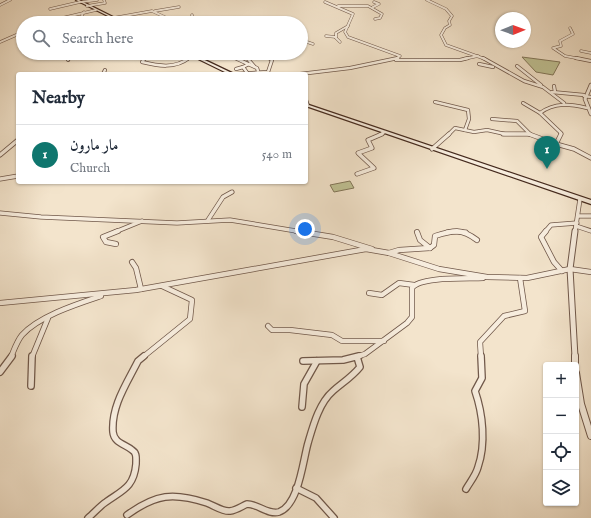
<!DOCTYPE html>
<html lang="en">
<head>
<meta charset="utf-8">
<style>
	body { margin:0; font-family:"IM FELL English",Amiri,serif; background:#f6f6f7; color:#1f2937 }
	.controls { position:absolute; right:12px; bottom:12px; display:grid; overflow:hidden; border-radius:4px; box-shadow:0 1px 3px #0004 }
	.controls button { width:36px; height:36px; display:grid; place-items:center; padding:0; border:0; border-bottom:1px solid #e0e1e3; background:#fff; color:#1f2937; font:20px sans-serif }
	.compass { position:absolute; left:495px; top:12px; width:36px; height:36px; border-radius:50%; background:#fff; box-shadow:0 1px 3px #0004; rotate:89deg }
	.you { position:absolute; left:305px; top:229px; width:14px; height:14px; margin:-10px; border:3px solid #fff; border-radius:50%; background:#1a73e8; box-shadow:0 0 0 6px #1a73e833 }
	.badge { display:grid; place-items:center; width:26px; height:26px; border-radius:50%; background:#0f766e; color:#fff; font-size:13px; font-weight:700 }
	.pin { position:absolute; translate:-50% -33px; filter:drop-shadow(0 1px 2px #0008) }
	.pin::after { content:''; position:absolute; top:21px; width:14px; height:12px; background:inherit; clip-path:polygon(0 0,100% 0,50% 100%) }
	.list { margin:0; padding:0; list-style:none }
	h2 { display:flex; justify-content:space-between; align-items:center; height:52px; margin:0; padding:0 16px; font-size:17px }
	h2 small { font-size:13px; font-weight:400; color:#747a83 }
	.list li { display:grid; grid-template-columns:26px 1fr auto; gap:12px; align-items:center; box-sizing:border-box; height:60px; padding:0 16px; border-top:1px solid #e0e1e3 }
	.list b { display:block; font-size:15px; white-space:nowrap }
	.list p { margin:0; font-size:13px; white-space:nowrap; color:#747a83 }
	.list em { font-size:13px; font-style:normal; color:#747a83 }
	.icon { flex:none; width:22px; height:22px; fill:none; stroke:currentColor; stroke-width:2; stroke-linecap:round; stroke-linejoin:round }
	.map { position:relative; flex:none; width:591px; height:518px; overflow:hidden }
	.search { position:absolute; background:#fff; box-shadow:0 1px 3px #0004; left:16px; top:16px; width:292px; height:44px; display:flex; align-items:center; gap:10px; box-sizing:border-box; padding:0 14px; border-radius:22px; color:#747a83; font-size:15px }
	.panel { position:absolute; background:#fff; box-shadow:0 1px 3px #0004; left:16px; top:72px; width:292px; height:112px; border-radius:4px }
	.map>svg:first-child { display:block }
	.green { fill:#c0c294; stroke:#827659 }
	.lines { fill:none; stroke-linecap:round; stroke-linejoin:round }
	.minor-far4-casing { stroke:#70584a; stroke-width:3 }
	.minor-far3-casing { stroke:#70584a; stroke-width:4 }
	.minor-far2-casing { stroke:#70584a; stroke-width:5 }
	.minor-far1-casing { stroke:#70584a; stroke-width:6 }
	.minor-casing { stroke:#70584a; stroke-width:8 }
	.tertiary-far3-casing { stroke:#70584a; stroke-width:4.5 }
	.tertiary-far2-casing { stroke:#70584a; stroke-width:5 }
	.tertiary-far1-casing { stroke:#70584a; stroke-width:7 }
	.tertiary-casing { stroke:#70584a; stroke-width:8 }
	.secondary-casing { stroke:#452a1e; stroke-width:2.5 }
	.minor-far4 { stroke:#f7edde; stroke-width:2 }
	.minor-far3 { stroke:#f7edde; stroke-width:2.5 }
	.minor-far2 { stroke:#f7edde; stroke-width:3.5 }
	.minor-far1 { stroke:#f7edde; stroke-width:4.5 }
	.minor { stroke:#f7edde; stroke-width:5.5 }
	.tertiary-far3 { stroke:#f7edde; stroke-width:3 }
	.tertiary-far2 { stroke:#f7edde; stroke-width:3.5 }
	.tertiary-far1 { stroke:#f7edde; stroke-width:5 }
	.tertiary { stroke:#f7edde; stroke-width:6 }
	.secondary { fill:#f7edde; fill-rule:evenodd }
</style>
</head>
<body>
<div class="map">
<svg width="591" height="518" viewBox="0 0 591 518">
	<rect width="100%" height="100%" fill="#f3e4cc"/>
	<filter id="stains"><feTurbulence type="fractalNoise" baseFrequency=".005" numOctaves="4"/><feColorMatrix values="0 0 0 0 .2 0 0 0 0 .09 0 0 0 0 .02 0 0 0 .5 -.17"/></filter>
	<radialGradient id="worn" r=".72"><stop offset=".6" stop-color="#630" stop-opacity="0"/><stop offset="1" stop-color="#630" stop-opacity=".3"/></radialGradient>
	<g class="green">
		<polygon points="522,57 560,62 553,75 536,72"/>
		<polygon points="350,181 354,188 334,192 330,185"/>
	</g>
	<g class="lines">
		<g class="minor-far4-casing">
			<g id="minor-far4">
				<polyline points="427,0 446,9 452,16 449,21 450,25 445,28 441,35 446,45 485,59"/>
				<polyline points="81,2 97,0"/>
				<polyline points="325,2 353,14 345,32 348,37 400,56 396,59"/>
				<polyline points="0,5 10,0"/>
				<polyline points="87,6 105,3 104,0"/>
				<polyline points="338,6 368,6 382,14 380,18 375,19"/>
				<polyline points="373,7 379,4 374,2"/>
				<polyline points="50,9 80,2"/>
				<polyline points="155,11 179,7"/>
				<polyline points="84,12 82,15 84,23"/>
				<polyline points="113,18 152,11 169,19 185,23"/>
				<polyline points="41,23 96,10"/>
				<polyline points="187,23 193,22 192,15"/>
				<polyline points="218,23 240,19 249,23"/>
				<polyline points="570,28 573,34 560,41 561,46 553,48 565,56 581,59"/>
				<polyline points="326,36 336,37 336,33 348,26"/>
				<polyline points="335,37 340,42"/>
				<polyline points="301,40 313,44"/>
				<polyline points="0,42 23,32"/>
				<polyline points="301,46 303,48 301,49"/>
				<polyline points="581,51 591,53"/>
				<polyline points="215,53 218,56 244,54 248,59"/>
				<polyline points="262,53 271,59"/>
				<polyline points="236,55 234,56 237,59"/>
				<polyline points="69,59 73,53"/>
				<polyline points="144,59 149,53"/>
				<polyline points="188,59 192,55"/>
				<polyline points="464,59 478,56"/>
			</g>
		</g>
		<g class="minor-far3-casing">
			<g id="minor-far3">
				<path d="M145,58L142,62C158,66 175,69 189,58"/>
				<polyline points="235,58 257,68 259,74"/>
				<polyline points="247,58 254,66"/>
				<polyline points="483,58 524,81 543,87 564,103"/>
				<polyline points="576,58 591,61"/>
				<polyline points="68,60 69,58"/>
				<polyline points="396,60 460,60 468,58"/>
				<polyline points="479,64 493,67"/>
				<polyline points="517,66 541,85"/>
				<polyline points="236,69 243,67"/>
				<polyline points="103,74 105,70"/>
				<polyline points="235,74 268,72 272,60 269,58"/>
				<polyline points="248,74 243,67 249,64"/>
				<polyline points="300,74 350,68 398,58"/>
				<polyline points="554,86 555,92"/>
				<polyline points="552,92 584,95"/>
				<polyline points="584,96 591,97"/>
				<polyline points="306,100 308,106"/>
				<polyline points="435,102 468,110 469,119 465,130"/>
				<polyline points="523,103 540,113"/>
				<polyline points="306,109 306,112"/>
				<polyline points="492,119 517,121 531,135"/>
				<polyline points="379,135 385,132"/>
				<polyline points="448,135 455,128 474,132 487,130 505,134 529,134"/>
				<path d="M560,135L561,133L540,113C555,102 570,104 587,108"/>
			</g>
		</g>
		<g class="minor-far2-casing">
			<g id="minor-far2">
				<polyline points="503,134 529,134"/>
				<polyline points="529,134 556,144"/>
				<polyline points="561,134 556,144 574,149 591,158"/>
				<polyline points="432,149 449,134"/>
				<polyline points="0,155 18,140"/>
				<polyline points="357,174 374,168 358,153 372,148 368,140 382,134"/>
				<polyline points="0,179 18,176"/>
				<polyline points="0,213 41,217 177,223 230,220 302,232"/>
				<polyline points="579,216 591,216"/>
				<polyline points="208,220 223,197 232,192"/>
				<polyline points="576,226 591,231"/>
				<polyline points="115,232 142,221"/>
				<polyline points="447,232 466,232"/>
				<polyline points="545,232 551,225 577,223"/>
			</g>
		</g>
		<g class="minor-far1-casing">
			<g id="minor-far1">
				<polyline points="296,231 333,237 372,249"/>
				<polyline points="546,231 541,237 554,262 562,271"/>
				<polyline points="417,232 420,240 430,248"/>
				<polyline points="116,244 106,242 103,237 118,231"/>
				<path d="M389,253L399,250L430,248L434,245L435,236C454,230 461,228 477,240"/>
				<polyline points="132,262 136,268 141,289"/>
				<polyline points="369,293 382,295 399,283 414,285"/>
				<polyline points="0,303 136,290 366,249 389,253 439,269 487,277 527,278 570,269 591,272"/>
				<polyline points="268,326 272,330 290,330 332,335 342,341 384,341"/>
				<path d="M11,357C14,350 17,341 22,335C39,316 77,304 101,296"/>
				<polyline points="32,357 48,318"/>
				<polyline points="143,357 190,319 192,300 162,286"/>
				<path d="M356,357L365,354L407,323L412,317V288C420,276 469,279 483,278"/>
				<polyline points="481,357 480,342 504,316 525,311 520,278"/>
			</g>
		</g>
		<g class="minor-casing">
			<g id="minor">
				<polyline points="303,361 343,360 359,356"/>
				<polyline points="0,372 12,356"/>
				<polyline points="31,386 32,356"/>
				<polyline points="302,407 304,384 317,361"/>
				<polyline points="296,488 316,498 334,518"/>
				<path d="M466,489C470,482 476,475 478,467C486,444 483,414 475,391L482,378L481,356"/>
				<path d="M127,515C156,494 173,492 207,503C215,506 223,512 230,511C237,510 242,506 247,504C258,504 268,515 279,512C299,505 303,460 308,443C313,426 319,403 333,391C342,383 352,377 360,367L357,357"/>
				<path d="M88,518C94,513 100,506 106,502C123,490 134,487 136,464C136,458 137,453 132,450C125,444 114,443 113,432C111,406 127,383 138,361L144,356"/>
			</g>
		</g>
		<g class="tertiary-far3-casing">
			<polyline id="tertiary-far3" points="591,85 585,99 591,114"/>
		</g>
		<g class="tertiary-far2-casing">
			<polyline id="tertiary-far2" points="575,232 580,199"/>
		</g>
		<g class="tertiary-far1-casing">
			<polyline id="tertiary-far1" points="575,357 570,269 575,231"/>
		</g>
		<g class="tertiary-casing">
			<g id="tertiary">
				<polyline points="575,356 575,365"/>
				<polyline points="576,373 581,404 591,436"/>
			</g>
		</g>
		<g class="secondary-casing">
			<g id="secondary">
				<polygon points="76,0 79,0 125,23 122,23"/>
				<polygon points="186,53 190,53 234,74 229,74"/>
				<polygon points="306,104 591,200 591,204 306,106"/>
			</g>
		</g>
		<use href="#minor-far4" class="minor-far4"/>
		<use href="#minor-far3" class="minor-far3"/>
		<use href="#minor-far2" class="minor-far2"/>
		<use href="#minor-far1" class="minor-far1"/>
		<use href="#minor" class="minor"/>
		<use href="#tertiary-far3" class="tertiary-far3"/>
		<use href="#tertiary-far2" class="tertiary-far2"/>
		<use href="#tertiary-far1" class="tertiary-far1"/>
		<use href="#tertiary" class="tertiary"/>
		<use href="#secondary" class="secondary"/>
	</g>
	<rect width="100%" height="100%" filter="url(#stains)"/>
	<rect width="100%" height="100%" fill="url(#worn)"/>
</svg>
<div class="controls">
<button>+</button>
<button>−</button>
<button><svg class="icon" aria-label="locate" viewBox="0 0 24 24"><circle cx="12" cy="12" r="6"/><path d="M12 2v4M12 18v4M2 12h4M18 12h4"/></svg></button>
<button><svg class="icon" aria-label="layers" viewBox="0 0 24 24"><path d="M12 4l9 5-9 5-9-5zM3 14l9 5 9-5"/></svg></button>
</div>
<svg class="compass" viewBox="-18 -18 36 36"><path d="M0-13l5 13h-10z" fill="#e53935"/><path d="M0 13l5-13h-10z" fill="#747a83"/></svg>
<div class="you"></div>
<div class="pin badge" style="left:547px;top:169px">1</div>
<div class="search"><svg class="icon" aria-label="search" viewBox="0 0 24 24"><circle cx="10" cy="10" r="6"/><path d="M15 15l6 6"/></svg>Search here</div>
<section class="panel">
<h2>Nearby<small></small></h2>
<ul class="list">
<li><span class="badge">1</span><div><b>مار مارون</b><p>Church</p></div><em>540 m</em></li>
</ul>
</section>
</div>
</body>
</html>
